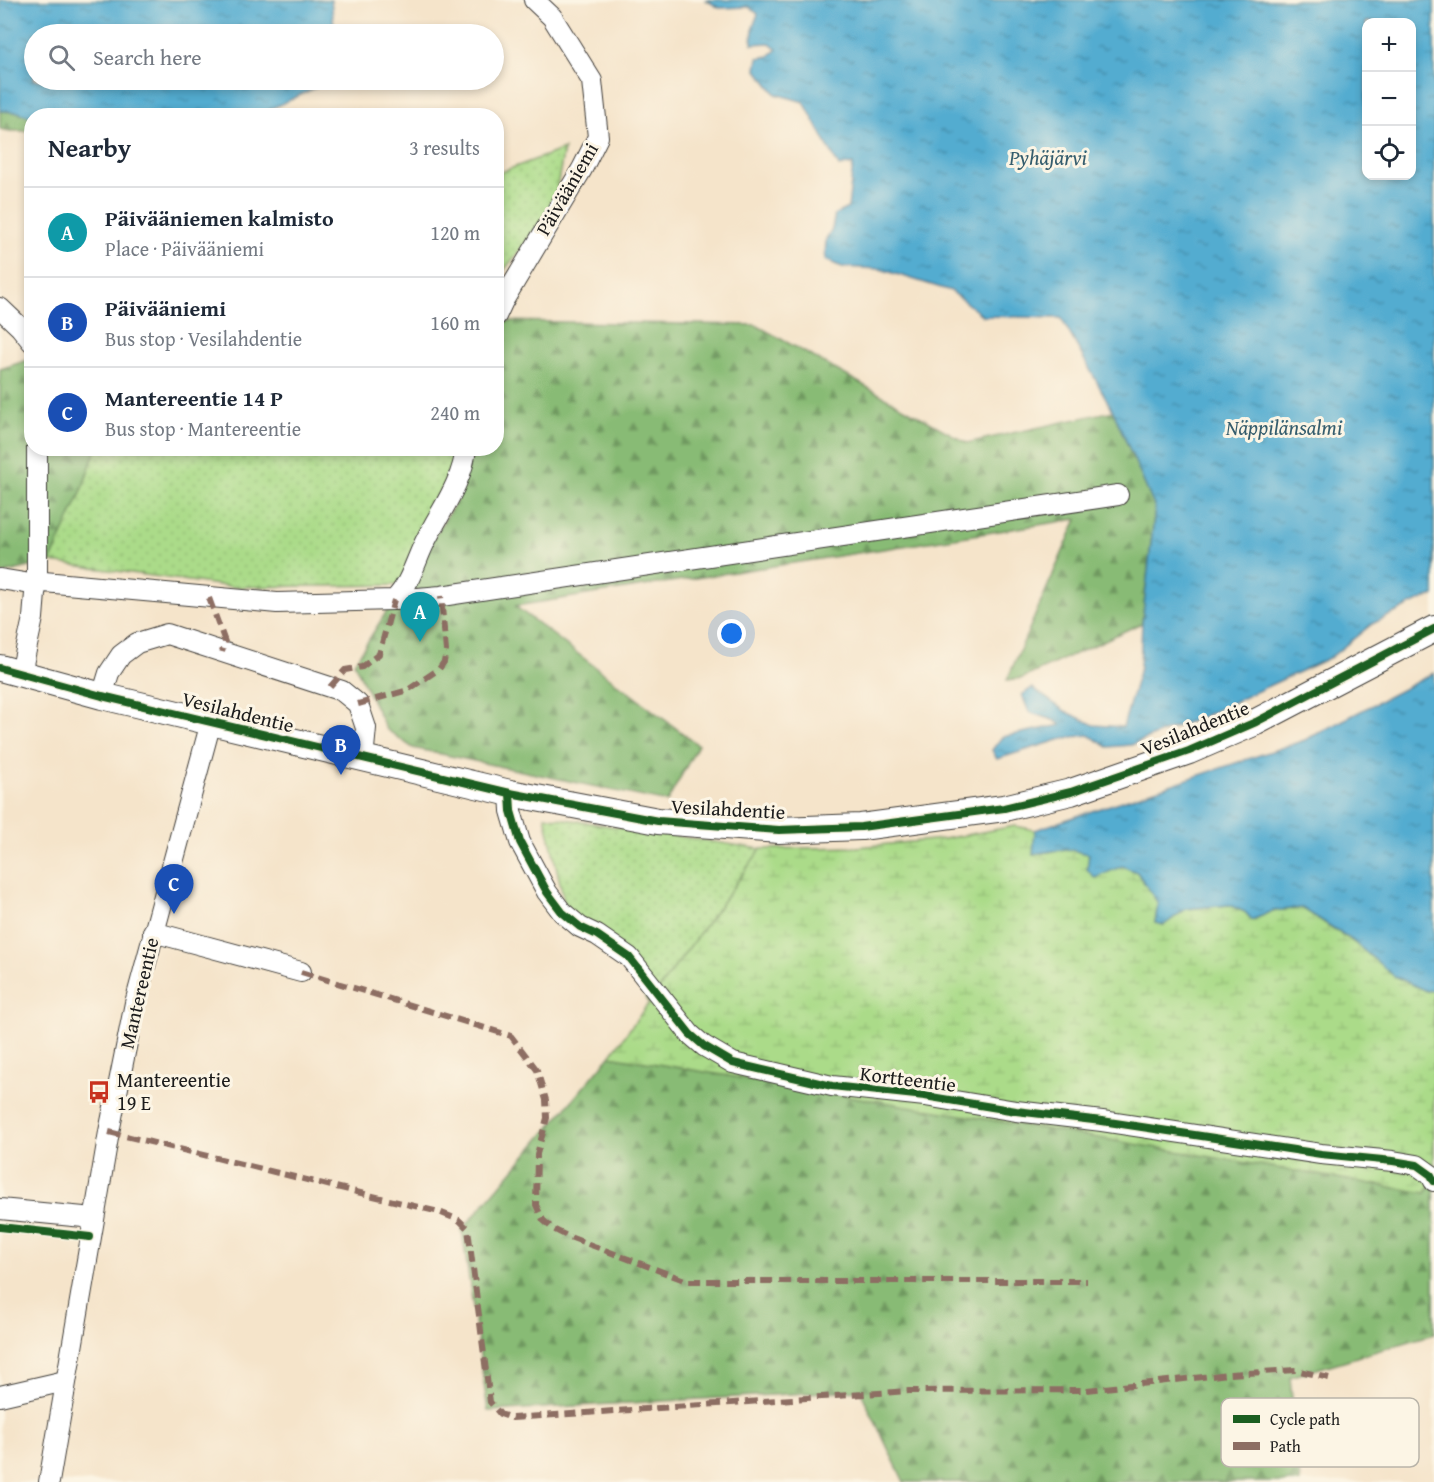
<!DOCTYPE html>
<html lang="en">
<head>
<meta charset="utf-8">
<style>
	body { margin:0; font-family:"Gentium Book Plus",serif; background:#f2f2f3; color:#1f2937 }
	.controls { position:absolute; right:18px; top:18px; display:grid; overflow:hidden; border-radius:12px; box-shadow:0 3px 9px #0003 }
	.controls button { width:54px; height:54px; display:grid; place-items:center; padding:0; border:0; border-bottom:2px solid #e0e1e3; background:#fff; color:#1f2937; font:30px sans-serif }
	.you { position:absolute; left:732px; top:634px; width:21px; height:21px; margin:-15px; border:4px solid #fff; border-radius:50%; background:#1a73e8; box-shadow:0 0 0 9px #1a73e833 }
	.badge { display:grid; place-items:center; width:39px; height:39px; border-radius:50%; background:#2563eb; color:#fff; font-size:20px; font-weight:700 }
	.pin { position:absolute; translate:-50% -50px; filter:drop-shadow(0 2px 3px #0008) }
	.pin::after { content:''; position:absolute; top:32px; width:21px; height:18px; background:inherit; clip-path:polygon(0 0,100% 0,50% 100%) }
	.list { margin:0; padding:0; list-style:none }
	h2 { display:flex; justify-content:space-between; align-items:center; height:78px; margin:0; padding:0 24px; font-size:26px }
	h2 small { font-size:20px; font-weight:400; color:#747a83 }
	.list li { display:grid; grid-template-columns:39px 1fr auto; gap:18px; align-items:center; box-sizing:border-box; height:90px; padding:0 24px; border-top:2px solid #e0e1e3 }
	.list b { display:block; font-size:22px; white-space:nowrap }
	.list p { margin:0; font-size:20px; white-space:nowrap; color:#747a83 }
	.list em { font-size:20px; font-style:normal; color:#747a83 }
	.icon { flex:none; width:33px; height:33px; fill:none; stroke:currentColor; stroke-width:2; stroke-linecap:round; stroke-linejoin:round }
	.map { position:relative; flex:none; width:1434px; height:1482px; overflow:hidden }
	.search { position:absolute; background:#fff; box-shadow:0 3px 9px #0003; left:24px; top:24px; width:480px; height:66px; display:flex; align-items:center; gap:15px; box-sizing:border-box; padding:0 21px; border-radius:33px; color:#747a83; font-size:22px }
	.panel { position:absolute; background:#fff; box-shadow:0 3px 9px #0003; left:24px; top:108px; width:480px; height:348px; border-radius:24px }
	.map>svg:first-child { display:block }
	.grass { fill:url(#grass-dots); stroke:#647c52; stroke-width:1.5 }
	.forest { fill:url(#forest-firs); stroke:#526c48; stroke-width:1.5 }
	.wetland { fill:url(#wetland-marsh); stroke:#647c52; stroke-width:1.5 }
	.water { fill:url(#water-ripples); stroke:#386476; stroke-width:1.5; fill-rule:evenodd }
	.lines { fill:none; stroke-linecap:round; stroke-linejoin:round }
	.minor-casing { stroke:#3d3a36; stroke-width:22 }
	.major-casing { stroke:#3d3a36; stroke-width:28 }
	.minor { stroke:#fff; stroke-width:20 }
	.major { stroke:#fff; stroke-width:26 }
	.quiet { stroke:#8d6e63; stroke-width:6; stroke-dasharray:12 6; stroke-linecap:butt }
	.cycleway-casing { stroke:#fcf5e5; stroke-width:11 }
	.cycleway { stroke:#1b5e20; stroke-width:8 }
	.labels { text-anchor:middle; stroke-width:6; stroke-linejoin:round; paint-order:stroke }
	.street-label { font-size:20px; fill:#1c1c1c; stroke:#fcf5e5 }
	.poi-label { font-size:20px; fill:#1c1c1c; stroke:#fcf5e5; text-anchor:start }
	.water-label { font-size:21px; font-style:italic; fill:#355d6d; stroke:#fcf5e5 }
	.key { fill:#fcf5e5; stroke:#b9b4a9; stroke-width:1.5 }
	.key-label { font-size:16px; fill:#1c1c1c }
</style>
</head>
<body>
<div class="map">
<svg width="1434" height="1482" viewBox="0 0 1434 1482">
	<defs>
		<pattern id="grass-dots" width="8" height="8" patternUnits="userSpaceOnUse" patternTransform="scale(1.5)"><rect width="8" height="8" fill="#abdb89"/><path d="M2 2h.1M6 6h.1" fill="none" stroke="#93bb76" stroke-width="1.8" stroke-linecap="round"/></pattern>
		<pattern id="forest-firs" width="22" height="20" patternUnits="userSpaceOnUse" patternTransform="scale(1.5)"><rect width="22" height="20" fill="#88bb75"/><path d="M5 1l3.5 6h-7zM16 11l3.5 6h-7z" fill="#6e975f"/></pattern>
		<pattern id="wetland-marsh" width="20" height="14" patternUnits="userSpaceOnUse" patternTransform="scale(1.5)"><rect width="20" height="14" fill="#abdb89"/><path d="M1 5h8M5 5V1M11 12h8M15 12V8" fill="none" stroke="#93bb76"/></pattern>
		<pattern id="water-ripples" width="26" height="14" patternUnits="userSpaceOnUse" patternTransform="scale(1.5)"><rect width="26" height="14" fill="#53acd0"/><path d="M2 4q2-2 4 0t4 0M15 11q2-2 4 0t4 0" fill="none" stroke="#448ba8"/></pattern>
	</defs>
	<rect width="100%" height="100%" fill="#fcf5e5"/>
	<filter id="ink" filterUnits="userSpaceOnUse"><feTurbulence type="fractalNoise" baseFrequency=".0167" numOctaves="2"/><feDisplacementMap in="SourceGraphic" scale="12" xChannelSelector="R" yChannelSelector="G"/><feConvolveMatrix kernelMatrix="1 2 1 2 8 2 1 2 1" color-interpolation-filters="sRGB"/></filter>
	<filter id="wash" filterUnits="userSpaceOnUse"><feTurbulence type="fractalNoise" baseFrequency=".008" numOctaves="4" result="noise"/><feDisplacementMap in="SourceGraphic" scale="24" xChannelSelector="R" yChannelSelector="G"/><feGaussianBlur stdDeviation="1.35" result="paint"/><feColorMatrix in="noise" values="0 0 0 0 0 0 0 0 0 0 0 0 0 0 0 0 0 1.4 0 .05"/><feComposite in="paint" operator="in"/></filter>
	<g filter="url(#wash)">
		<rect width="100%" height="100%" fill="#f5e4ca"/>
		<g class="grass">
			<polygon points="564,149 553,209 497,279 496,186 501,172"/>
			<polygon points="96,449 471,449 403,585 233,587 50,562 80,495"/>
			<polygon points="545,816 761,849 649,1003 617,949 571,933"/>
		</g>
		<g class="forest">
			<polygon points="0,111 18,112 31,117 31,131 8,131 0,129"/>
			<polygon points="497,321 756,325 967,443 1113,411 1155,508 1142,623 1023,678 1007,680 1077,519 515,606 698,745 667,802 413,748 386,729 354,663 456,502 471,449 496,448"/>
			<polygon points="31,359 32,448 96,449 80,495 50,562 0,574 0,369"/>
			<polygon points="610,1056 1426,1193 1434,1177 1434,1334 1290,1377 1300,1482 904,1482 860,1390 488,1411 462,1230"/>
		</g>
		<polygon class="wetland" points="1015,826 1035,830 1034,854 1066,849 1090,854 1122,866 1137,872 1158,903 1155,923 1164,925 1186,909 1229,905 1245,912 1252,920 1273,911 1302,908 1426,991 1434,990 1434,1177 1426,1193 610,1056 761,849 857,847 943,839"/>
		<g class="water">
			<polygon points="0,0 331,0 335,34 34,34 34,80 332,80 258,115 31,117 18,112 0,111"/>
			<path d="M706,0H1434V596L1419,601L1372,624L1331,657L1206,715L1131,745L1108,747L1089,735L1065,738L997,759L992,750L1002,737L1061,725C1053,717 1040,717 1029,712L1022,695L1032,688L1065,711L1094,725L1123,727L1140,668L1142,623L1155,508L1113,411L1061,318L983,316L951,291L880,269L842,267L825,260L826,239L832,229L835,214L848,208L853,164L839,167L804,102L776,94L756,69L758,58L769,56L777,49L770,43L752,44L753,27L758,14L749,7L719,8ZM1412,22V176H1366V22Z"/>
			<polygon points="1434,673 1434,990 1426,991 1394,976 1349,938 1302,908 1273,911 1252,920 1245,912 1229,905 1186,909 1164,925 1155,923 1158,903 1137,872 1122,866 1095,878 1087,869 1089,854 1066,849 1033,854 1035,830 1305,740"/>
		</g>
	</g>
	<g filter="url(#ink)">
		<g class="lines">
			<g class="minor-casing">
				<g id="minor">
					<polyline points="0,308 20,327 32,342"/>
					<polyline points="496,316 503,301 582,169 598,137 592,81 552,17 534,0"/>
					<polyline points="0,579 37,585 37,448"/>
					<polyline points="394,600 441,596 1118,495"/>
					<path d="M21,673L33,618L35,593L37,585L44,582L277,603L394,600C411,584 416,558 427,538C441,510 463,481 466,448"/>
					<polyline points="102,696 109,673 121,655 137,643 167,634 342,691 358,704 366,728 363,759"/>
					<polyline points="510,793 511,811 520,842 547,892 562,912 580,927 597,935 629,957 690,1034 704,1046 733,1063 832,1086 925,1096 1016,1111 1102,1121 1321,1154 1393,1161 1417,1165 1431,1175 1434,1181"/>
					<polyline points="153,932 301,972"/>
					<polyline points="0,1209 94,1218"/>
					<polyline points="0,1396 65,1381"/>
					<polyline points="49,1482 109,1132 135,1003 211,722"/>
				</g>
			</g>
			<g class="major-casing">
				<polyline id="major" points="0,668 102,696 510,793 658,821 779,830 861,827 1004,808 1071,792 1189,751 1256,722 1434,629"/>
			</g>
			<use href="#minor" class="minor"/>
			<use href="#major" class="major"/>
			<g class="quiet">
				<polyline points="209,598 225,642 222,652"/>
				<polyline points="330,687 345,670 362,667 379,654 394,600"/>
				<polyline points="358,704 408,690 439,669 444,662 446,651 441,596"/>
				<polyline points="301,972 511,1036 537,1070 546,1100 547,1118 537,1154 536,1205 543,1220 553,1229 567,1236 687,1281 1087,1281"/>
				<polyline points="109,1132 439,1212 459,1220 468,1229 490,1402 500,1414 512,1418 909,1391 1087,1390 1229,1374 1296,1370 1329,1378"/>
			</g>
			<g class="cycleway-casing">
				<g id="cycleway">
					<polyline points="0,668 102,696 510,793 658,821 779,830 861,827 1004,808 1071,792 1189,751 1256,722 1434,629"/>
					<polyline points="510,793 511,811 520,842 547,892 562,912 580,927 597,935 629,957 690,1034 704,1046 733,1063 832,1086 925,1096 1016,1111 1102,1121 1321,1154 1393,1161 1417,1165 1431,1175 1434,1181"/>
					<polyline points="0,1227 90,1237"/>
				</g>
			</g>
			<use href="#cycleway" class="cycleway"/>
		</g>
	</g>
	<defs>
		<g id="bus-bare" transform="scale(1.8)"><path d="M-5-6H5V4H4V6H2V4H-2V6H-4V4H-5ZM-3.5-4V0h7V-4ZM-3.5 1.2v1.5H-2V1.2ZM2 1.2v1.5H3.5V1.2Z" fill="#c8321e" stroke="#fcf5e5" stroke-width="2.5" paint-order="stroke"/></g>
	</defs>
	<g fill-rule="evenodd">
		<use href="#bus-bare" x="99" y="1092"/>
	</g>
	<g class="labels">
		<g class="street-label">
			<text transform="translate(567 189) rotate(-60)" y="7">Päivääniemi</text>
			<text transform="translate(238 712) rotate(14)" y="7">Vesilahdentie</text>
			<text transform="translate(1195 728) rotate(-22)" y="7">Vesilahdentie</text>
			<text transform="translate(728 809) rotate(3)" y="7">Vesilahdentie</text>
			<text transform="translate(139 993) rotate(-77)" y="7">Mantereentie</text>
			<text transform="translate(908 1079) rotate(7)" y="7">Kortteentie</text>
		</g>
		<g class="poi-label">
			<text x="117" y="1087">Mantereentie<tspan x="117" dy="23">19 E</tspan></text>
		</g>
		<g class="water-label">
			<text x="1048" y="165">Pyhäjärvi</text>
			<text x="1284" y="435">Näppilänsalmi</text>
		</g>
	</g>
	<rect x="1221" y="1398" width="198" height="69" rx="9" class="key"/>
	<rect x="1233" y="1415" width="27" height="8" fill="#1b5e20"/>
	<rect x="1233" y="1442" width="27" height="8" fill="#8d6e63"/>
	<g class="key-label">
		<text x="1270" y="1425">Cycle path</text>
		<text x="1270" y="1452">Path</text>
	</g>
</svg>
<div class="controls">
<button>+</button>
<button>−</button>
<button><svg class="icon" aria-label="locate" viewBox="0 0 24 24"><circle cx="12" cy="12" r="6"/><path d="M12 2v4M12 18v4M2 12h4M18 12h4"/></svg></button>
</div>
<div class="you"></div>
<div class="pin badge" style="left:420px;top:642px;background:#0f9aa8">A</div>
<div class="pin badge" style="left:341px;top:775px;background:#1a4fb4">B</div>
<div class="pin badge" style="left:174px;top:914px;background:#1a4fb4">C</div>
<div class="search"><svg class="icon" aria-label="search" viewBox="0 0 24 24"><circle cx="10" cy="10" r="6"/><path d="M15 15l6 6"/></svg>Search here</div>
<section class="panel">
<h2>Nearby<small>3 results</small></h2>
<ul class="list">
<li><span class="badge" style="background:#0f9aa8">A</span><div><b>Päivääniemen kalmisto</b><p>Place · Päivääniemi</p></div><em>120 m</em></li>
<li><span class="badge" style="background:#1a4fb4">B</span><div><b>Päivääniemi</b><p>Bus stop · Vesilahdentie</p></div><em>160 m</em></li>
<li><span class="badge" style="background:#1a4fb4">C</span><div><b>Mantereentie 14 P</b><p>Bus stop · Mantereentie</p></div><em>240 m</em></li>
</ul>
</section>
</div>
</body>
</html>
